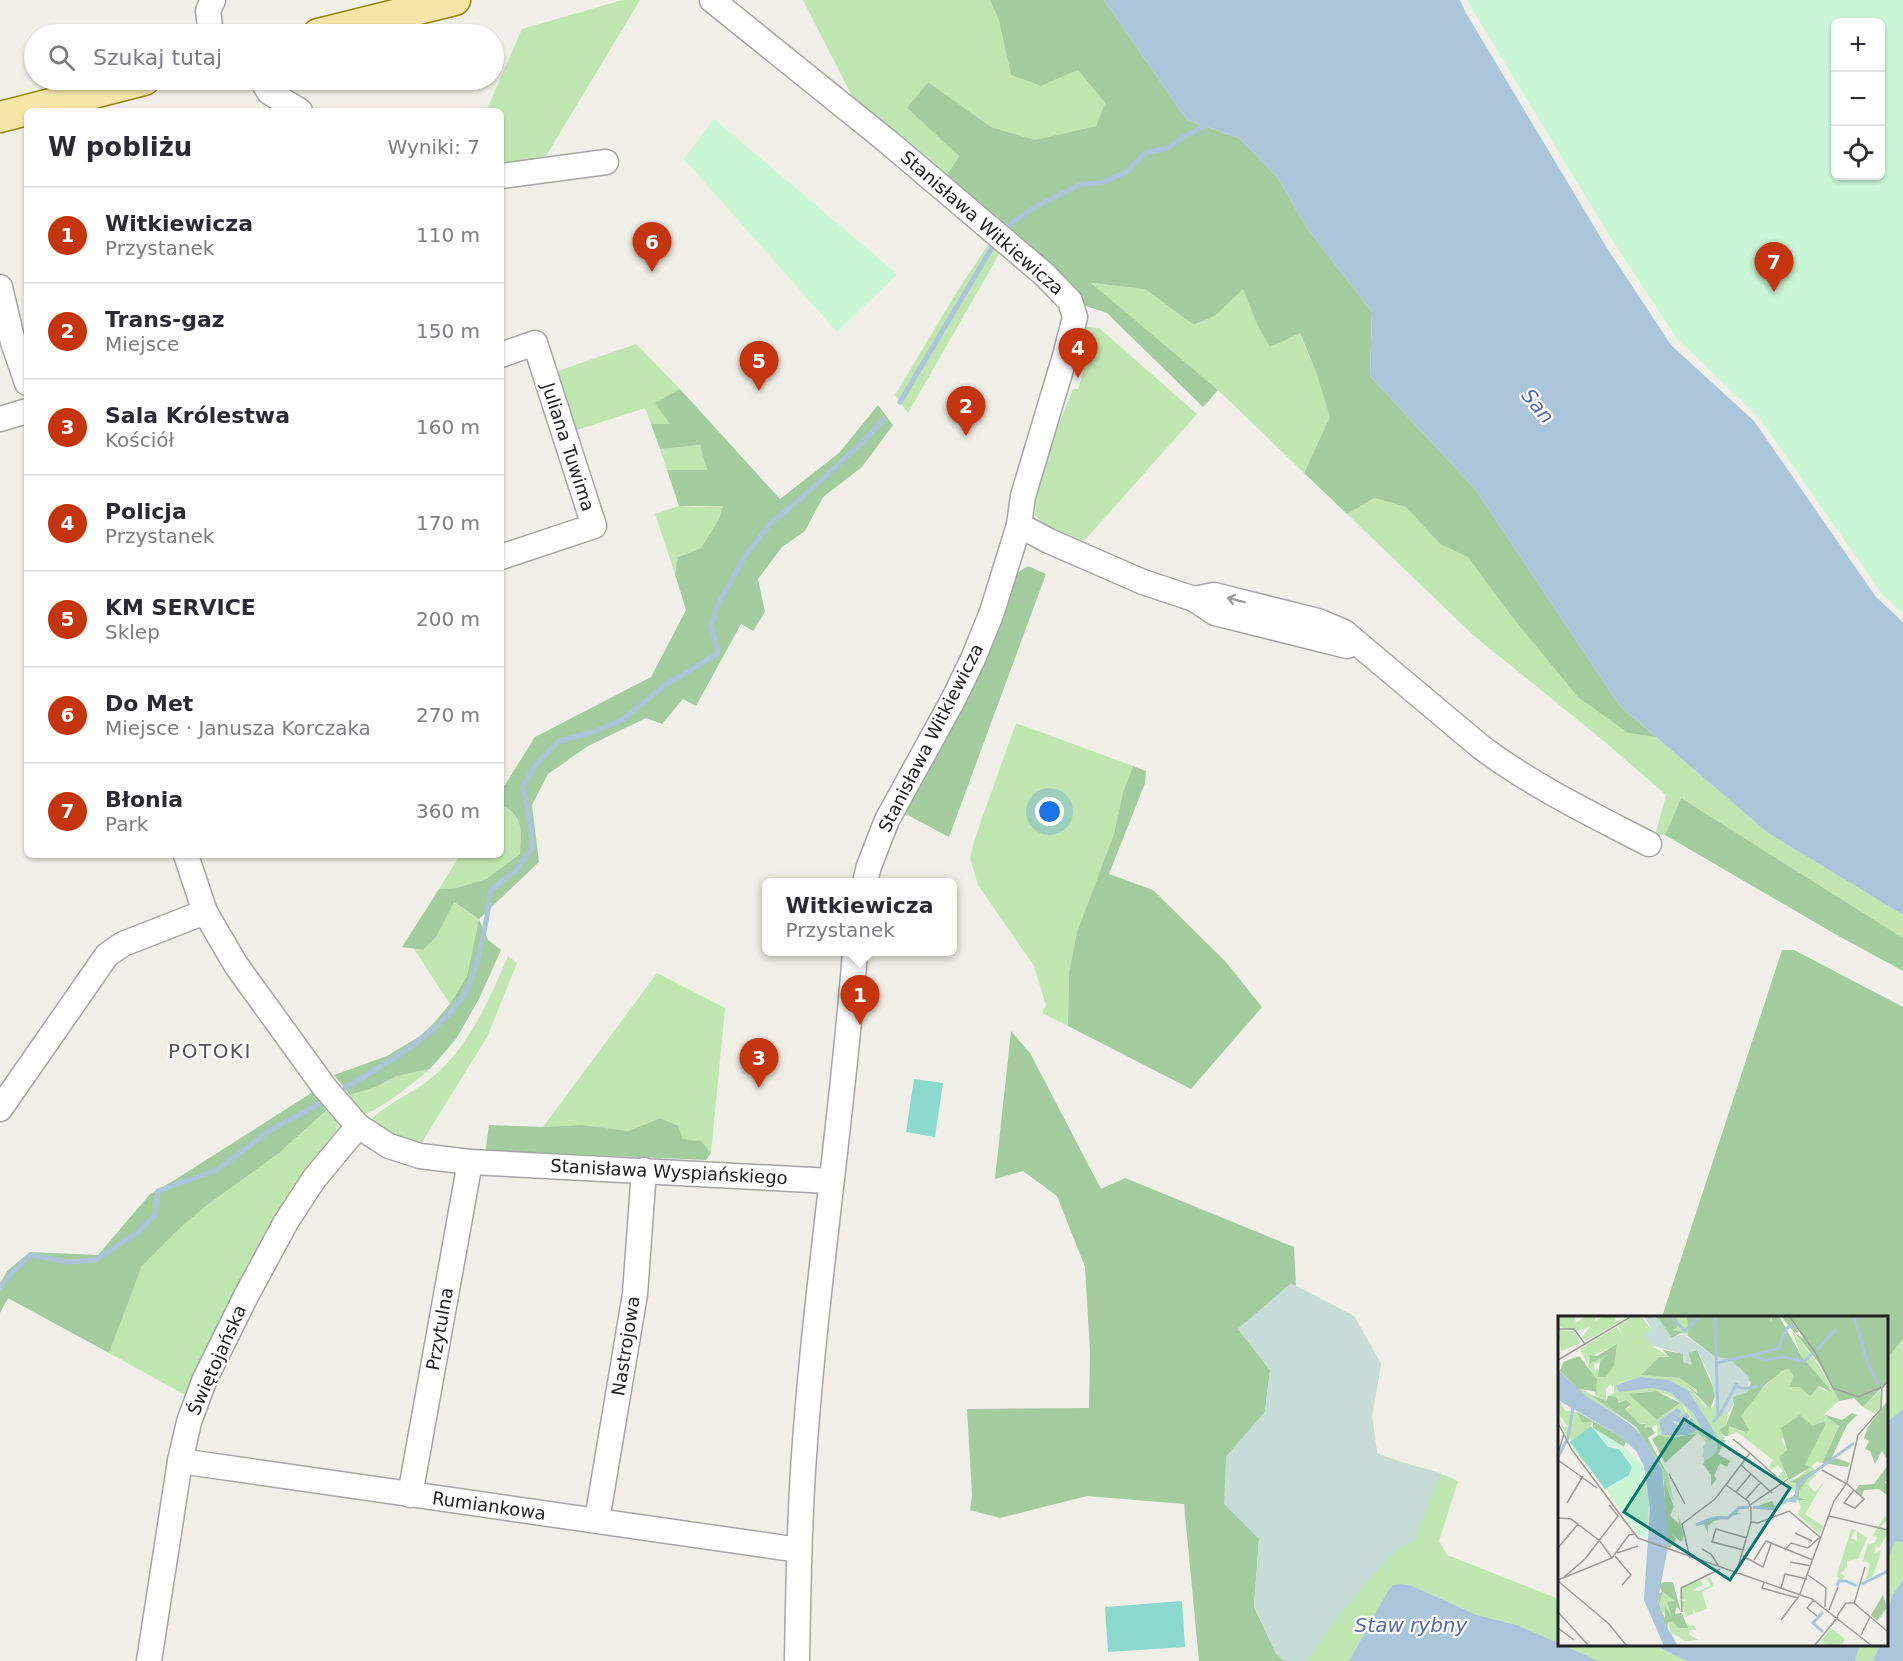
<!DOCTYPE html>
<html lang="pl">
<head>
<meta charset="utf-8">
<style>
	body { margin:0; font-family:"DejaVu Sans",sans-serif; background:#f2f2f3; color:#2b2b33 }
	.controls { position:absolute; right:18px; top:18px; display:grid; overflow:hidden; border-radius:9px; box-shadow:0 2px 4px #0004 }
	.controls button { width:54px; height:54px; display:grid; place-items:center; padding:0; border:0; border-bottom:2px solid #e1e1e2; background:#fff; color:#2b2b33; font:30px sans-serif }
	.you { position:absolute; left:1050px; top:812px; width:21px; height:21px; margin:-15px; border:4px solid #fff; border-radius:50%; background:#1a73e8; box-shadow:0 0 0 9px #1a73e833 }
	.badge { display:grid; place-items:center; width:39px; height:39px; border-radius:50%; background:#c5350d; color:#fff; font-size:20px; font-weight:700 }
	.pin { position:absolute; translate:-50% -50px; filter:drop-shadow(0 2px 3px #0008) }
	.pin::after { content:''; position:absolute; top:32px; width:21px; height:18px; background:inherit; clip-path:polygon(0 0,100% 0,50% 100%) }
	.popup { position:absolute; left:762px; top:878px; width:195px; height:78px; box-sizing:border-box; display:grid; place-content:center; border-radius:9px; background:#fff; filter:drop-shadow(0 2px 4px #0005); font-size:20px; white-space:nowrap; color:#7c7c81 }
	.popup b { font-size:22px; color:#2b2b33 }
	.popup::after { content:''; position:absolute; left:50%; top:100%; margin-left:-12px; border:12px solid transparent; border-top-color:#fff }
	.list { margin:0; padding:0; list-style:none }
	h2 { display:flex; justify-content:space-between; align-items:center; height:78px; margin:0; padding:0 24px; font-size:26px }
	h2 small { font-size:20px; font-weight:400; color:#7c7c81 }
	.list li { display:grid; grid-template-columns:39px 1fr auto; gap:18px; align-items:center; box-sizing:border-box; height:96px; padding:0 24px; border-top:2px solid #e1e1e2 }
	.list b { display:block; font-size:22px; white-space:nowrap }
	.list p { margin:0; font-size:20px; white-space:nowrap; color:#7c7c81 }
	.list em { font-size:20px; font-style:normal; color:#7c7c81 }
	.icon { flex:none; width:33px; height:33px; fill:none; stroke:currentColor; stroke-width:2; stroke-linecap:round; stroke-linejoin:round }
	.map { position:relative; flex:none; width:1903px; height:1661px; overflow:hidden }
	.search { position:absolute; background:#fff; box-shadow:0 2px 4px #0004; left:24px; top:24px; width:480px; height:66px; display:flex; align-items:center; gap:15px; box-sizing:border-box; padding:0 21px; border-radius:33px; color:#7c7c81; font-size:22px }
	.panel { position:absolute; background:#fff; box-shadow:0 2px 4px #0004; left:24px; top:108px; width:480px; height:750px; border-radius:9px }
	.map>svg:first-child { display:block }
	.grass { fill:#c0e7b2 }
	.forest { fill:#a3cd9f }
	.wetland { fill:#c6ddd8 }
	.park { fill:#c9f7d7; fill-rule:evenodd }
	.pitch { fill:#8bdacd }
	.water { fill:#abc6db }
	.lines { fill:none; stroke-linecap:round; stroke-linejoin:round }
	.stream { stroke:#abc6db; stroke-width:5 }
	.minor-casing { stroke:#a5a5a5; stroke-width:27 }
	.major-casing { stroke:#94850a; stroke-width:33 }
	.minor { stroke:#fff; stroke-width:24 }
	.major { stroke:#f6e6a7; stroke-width:30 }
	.oneway { stroke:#9b9b9b }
	.labels { text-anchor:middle; stroke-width:4.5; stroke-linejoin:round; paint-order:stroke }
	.street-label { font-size:18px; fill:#212121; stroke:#fff }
	.water-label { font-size:20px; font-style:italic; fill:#526bab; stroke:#fff }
	.neighbourhood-label { font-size:20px; letter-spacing:1.5px; fill:#545454; stroke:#fff }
	.inset-river { fill:none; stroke:#abc6db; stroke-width:3 }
	.inset-road { fill:none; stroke:#9d9d98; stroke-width:1.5 }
	.view { fill:#0f766e; fill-opacity:0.15; stroke:#0f766e; stroke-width:3 }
	.inset-edge { fill:none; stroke:#212121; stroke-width:3 }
</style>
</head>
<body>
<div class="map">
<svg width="1903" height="1661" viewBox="0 0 1903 1661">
	<rect width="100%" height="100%" fill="#f0f0e8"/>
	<g class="grass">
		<polygon points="622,0 640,0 546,156 501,164 501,111 486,111 522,29"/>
		<polygon points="803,0 990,0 999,21 1011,75 1041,86 1078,70 1105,103 1096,126 1035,140 991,127 928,82 907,108 959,156 947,175 887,129 852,96"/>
		<polygon points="990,242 1002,249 908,413 895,395 956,293"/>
		<polygon points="1090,283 1145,289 1194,325 1215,316 1243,288 1256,322 1299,332 1316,372 1330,417 1304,473 1218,390"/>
		<path d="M1086,327L1099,328L1197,414L1084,541L1045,525L1035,515C1037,471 1057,430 1073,389H1078L1084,371L1079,368L1084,345Z"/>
		<polygon points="636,344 680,389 656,403 670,424 651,424 645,408 574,431 555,372"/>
		<polygon points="700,445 707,470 667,470 660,449"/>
		<polygon points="1374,498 1406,507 1440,544 1468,556 1509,613 1628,733 1656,737 1768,833 1903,915 1903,938 1681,798 1665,835 1655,836 1666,795 1605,742 1473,635 1347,514"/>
		<polygon points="679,506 697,507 723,506 719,519 701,548 678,557 675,574 655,514"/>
		<polygon points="1016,723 1133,766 1123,792 1114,834 1077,932 1069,972 1068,1026 1042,1013 1046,1006 1034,966 978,885 970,858 975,838"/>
		<path d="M501,804C524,819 521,829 520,854L486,879L456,888L439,889L460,855H501Z"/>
		<polygon points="453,902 479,919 467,976 450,1004 414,949 423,950 436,937"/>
		<path d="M508,956L517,963L487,1037L419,1147L368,1123C381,1107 409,1095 425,1083C467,1052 488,1003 508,956Z"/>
		<polygon points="657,973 725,1008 711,1153 701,1141 683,1139 660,1118 629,1131 582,1125 543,1127"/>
		<path d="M430,1069C419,1078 374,1117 361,1113C356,1111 352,1103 348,1098L350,1095L378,1086L396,1076Z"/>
		<polygon points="329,1109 337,1121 338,1130 187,1396 109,1353 142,1266 178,1230 206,1206 279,1153"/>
		<path d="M1354,1316L1381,1364L1372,1416L1377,1453C1404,1465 1432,1468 1458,1481L1439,1541L1447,1555L1559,1599V1644L1517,1625L1477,1615L1410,1585L1401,1584L1376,1613L1349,1661H1284Z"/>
		<polygon points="1903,1339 1903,1409 1887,1422 1887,1359"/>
		<polygon points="1895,1540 1903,1542 1903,1579 1892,1596 1887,1613 1887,1564"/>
		<polygon points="1560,1645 1657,1645 1664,1650 1687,1661 1598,1661"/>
		<polygon points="1860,1645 1880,1645 1873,1661 1855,1661"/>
	</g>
	<g class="forest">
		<polygon points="990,0 1104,0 1187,120 1239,138 1278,178 1307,228 1372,312 1370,376 1476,490 1620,706 1656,737 1628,733 1578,697 1509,613 1468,557 1440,544 1406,507 1374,498 1347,514 1304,473 1330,417 1316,372 1300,333 1270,347 1256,322 1243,289 1215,316 1194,325 1145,289 1091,283 1218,390 1203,407 1107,313 1086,306 947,175 959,156 907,108 928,82 991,127 1035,140 1096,126 1105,103 1078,70 1041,86 1011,75 999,21"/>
		<path d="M680,389L780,499L839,453L878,405L893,425L862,467L823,497L805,531L782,547L758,579L765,612L753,631L741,624L696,706L683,699L662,724L646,718L588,746L548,774L532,805L539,862L479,919L488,940L501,950L479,999L456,1039L430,1069L396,1076L378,1086L350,1095L334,1075L387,1056L420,1036L432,1025L450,1004L467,976L479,919L454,902L436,937L423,950L402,947L439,889L456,888L486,879L520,854C521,829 524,818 501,804V791L535,737L651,677L686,610L675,574L678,557L701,548L719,519L723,506H679L667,470H707L700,445L660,449L651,424H670L655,403Z"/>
		<polygon points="1028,566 1046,574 949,837 898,810 1015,574"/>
		<polygon points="1133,766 1146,771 1145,783 1109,874 1153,890 1225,961 1262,1007 1191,1089 1068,1026 1069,972 1077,932 1114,834 1123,792"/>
		<polygon points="1681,798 1903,938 1903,971 1835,934 1665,835"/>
		<polygon points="1782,950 1794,950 1903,1007 1903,1339 1887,1359 1886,1318 1662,1317"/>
		<polygon points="1011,1031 1030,1053 1101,1189 1125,1178 1294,1247 1296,1286 1291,1284 1238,1329 1270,1370 1265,1412 1226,1457 1259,1539 1254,1607 1276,1653 1284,1661 1199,1661 1184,1504 1087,1496 1000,1518 970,1510 972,1495 967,1409 1089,1408 1090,1352 1085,1267 1057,1196 1023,1171 995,1179"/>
		<polygon points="316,1090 326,1111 279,1153 206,1206 178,1230 142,1266 109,1353 8,1298 0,1313 0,1283 8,1270 30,1252 98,1255 150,1194 173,1181"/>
		<polygon points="660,1118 678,1126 683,1139 701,1141 711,1153 706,1160 567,1154 485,1154 489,1125 543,1127 582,1125 629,1131"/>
	</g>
	<polygon class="wetland" points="1291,1283 1354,1316 1381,1364 1372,1416 1377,1453 1398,1462 1441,1473 1414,1541 1395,1551 1339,1615 1307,1661 1284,1661 1276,1654 1254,1606 1259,1539 1224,1504 1226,1457 1265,1412 1270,1370 1238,1329"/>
	<g class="park">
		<path d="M1468,0H1903V613L1882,594L1759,417L1678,340L1614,243L1472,9ZM1836,22H1880V176H1836Z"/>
		<polygon points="714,119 897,274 837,332 684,159"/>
	</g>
	<g class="pitch">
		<polygon points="914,1079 943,1083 935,1137 906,1132"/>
		<polygon points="1182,1601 1185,1647 1108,1652 1105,1607"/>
	</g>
	<g class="water">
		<polygon points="1104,0 1460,0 1466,13 1607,248 1671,345 1754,421 1876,597 1903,622 1903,915 1768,833 1620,706 1476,490 1370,376 1372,312 1307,228 1278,178 1239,138 1187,120"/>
		<polygon points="1903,1409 1903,1542 1895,1541 1887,1564 1887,1422"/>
		<polygon points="1903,1579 1903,1661 1873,1661 1880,1645 1886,1644 1887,1632 1889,1627 1887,1613 1892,1596"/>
		<polygon points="1401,1584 1410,1585 1477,1615 1517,1625 1598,1661 1349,1661 1388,1591 1393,1585"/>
		<polygon points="1657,1645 1860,1644 1860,1645 1855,1661 1687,1661 1664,1650"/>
	</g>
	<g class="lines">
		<g class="stream">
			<polyline points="1006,227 1033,208 1081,184 1101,183 1126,172 1145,153 1168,148 1185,136 1209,124"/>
			<polyline points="900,402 996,241"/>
			<path d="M345,1088C383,1066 452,1026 469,985C480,959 487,919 491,890L515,871L532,849L531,828L523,786L537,763L559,741L590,733L622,720L664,686L718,653L711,624L719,603L745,556L770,524L806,494L864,441L884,419"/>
			<polyline points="0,1288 13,1272 31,1255 68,1262 96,1260 138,1232 155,1215 158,1191 217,1170 269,1131 321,1103"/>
		</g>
		<g class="minor-casing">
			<g id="minor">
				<polyline points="712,0 887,141 1045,275 1070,301 1075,317 1065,356 1023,496 1019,525 992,612 973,659 953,700 887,820 869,866 865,882"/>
				<polyline points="211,34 208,11 213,0"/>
				<polyline points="262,80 269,92 300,111"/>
				<polyline points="501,176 606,162"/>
				<polyline points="0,287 13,342 27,383"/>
				<polyline points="501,355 535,343 594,526 501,557"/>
				<polyline points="0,419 27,411"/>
				<polyline points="1019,525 1049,541 1143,582 1194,599 1215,613 1347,646"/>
				<path d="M1194,599L1214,595L1318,621L1344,632L1481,747C1533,786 1591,814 1649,844"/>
				<polyline points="186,855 205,912 236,965 325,1088 358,1126 389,1146 420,1156 470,1162 831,1181"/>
				<polyline points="0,1109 107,955 123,944 205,912"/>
				<polyline points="180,1461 799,1550"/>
				<polyline points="410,1495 470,1162"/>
				<polyline points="597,1520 635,1294 644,1170"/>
				<polyline points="149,1661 180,1461 189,1422 204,1381 246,1296 286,1222 314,1179 358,1126"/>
				<path d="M797,1661C798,1597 799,1534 803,1471C814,1297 842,1125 855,952"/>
			</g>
		</g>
		<g class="major-casing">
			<g id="major">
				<polyline points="318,34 455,0"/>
				<polyline points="0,117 144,80"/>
			</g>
		</g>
		<use href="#minor" class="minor"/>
		<use href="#major" class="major"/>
	</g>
	<defs><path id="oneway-shaft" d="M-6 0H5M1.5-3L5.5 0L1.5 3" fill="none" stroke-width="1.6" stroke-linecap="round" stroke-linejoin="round" transform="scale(1.5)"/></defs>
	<use class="oneway" href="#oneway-shaft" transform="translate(1236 600) rotate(-166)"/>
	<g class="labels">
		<g class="street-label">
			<text transform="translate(982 223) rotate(41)" y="6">Stanisława Witkiewicza</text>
			<text transform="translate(568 447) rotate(72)" y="6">Juliana Tuwima</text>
			<text transform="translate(931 738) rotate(-63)" y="6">Stanisława Witkiewicza</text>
			<text transform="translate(669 1172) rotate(3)" y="6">Stanisława Wyspiańskiego</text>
			<text transform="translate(440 1329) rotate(-80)" y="6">Przytulna</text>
			<text transform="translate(626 1346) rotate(-81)" y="6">Nastrojowa</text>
			<text transform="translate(217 1360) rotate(-66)" y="6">Świętojańska</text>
			<text transform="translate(489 1506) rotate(8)" y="6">Rumiankowa</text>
		</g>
		<g class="water-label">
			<text transform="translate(1538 406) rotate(50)" y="7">San</text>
			<text x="1411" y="1632">Staw rybny</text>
		</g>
		<g class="neighbourhood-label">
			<text x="210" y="1058">POTOKI</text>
		</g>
	</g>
	<g transform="translate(1558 1316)">
		<rect width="330" height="330" fill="#f0f0e8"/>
		<path d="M0,0H17L18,7L27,0H37V5L46,0H56L58,5L66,3L28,25L24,21L32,11L19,15L0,11ZM77,0H83L94,14L95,31L111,40L101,41L84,58L121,62L138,74L140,77L130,69L147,90L154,92L158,85L159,95L170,97L168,109L161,114L167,122L144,142L148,126L140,117L108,122L100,119L99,108L90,114L86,112L87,107L82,108L67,93L73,91L50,80L56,77V68L55,72L53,68L48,73V86L37,79L39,63L29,49L50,37L48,44L36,48L37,54L43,53L42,60L50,58L59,29L33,40L29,47L22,33L59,11L66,23L60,10ZM83,61L111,64L130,74L160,121L151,125L136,97L113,77L94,72L60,73L59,68ZM94,75L111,79L122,87L99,104L72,78ZM124,87L133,101L123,108L114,106L122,110L135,104L139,115L105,119L101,104L118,92L120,103L128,97ZM118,0H129L130,20L115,14ZM233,13L260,48L281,85L265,99L281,109L264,147L258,146L253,151L257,153L232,166L240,167L236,176L228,165L240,162L252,151L247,149L265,105L254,110L248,107L223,123L229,134L224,144L229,141L239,147L234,157L226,155L230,162L224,165L220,160L225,155L220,149L214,154L211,150L215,144L179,116L170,120V110L187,117L183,100L195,82L221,57L231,53L236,61L231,71L260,70L271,77L244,41ZM0,14L16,15L23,27L3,35ZM0,52L14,68L31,77L82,116L110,158L116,187L85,121L14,70ZM322,74L324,89L317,98L305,91ZM0,84L8,95L19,96L25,106H35L30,113L40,125L26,146L15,133L11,118L9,121L0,102V99L5,111H10L0,97ZM27,115L37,128L20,139L12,126ZM253,159H258L249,168L257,176L266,166L247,198L265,210L262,218L240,199L243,191L239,183L246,185L248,183L241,181V175ZM327,200L330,204L323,210L330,217L321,232L318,230L316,238L323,234L320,246L314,261L308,263L312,247L305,245L306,240L310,228L316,227L319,221L314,220ZM293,213L298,214L293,222L299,225V215L309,222L300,243L289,245V251L283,257L287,261L282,264L279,259ZM152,261L156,270L144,276L149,293L138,297L135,293V298L128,301L123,286L128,284L122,283L124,271L143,264L145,269L134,274L141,275L153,269L148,262ZM100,275L115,280L117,285L110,286L115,302L104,296L107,303L104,298L101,288L104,276ZM125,302L132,310L136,309L138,314H132L131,318L140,324L127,325L115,317L114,320L110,305L115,304L124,313L130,309ZM273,312L287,323L283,330L265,328L264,324Z" fill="#c0e7b2" fill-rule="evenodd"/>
		<path d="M97,0H118L119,11L115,14L125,16L114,22ZM129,0H212L213,6L214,0H221L244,41L274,76L261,70L252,80L242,71H231L236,61L231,53L224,55L207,69L183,100L191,114L189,117L171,110L170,120H166L161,114L168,109L176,89L173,83L179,77L189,76L193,67L182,52L156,40L130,20ZM223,0H230L241,16L237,17L246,23L232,0H330V65L305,91L296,82L281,85L261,47ZM59,28L56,50L48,61H40L42,45L51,38L31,48L32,39L39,40ZM105,34L126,38L134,48L130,36L139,34L158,78L152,93L129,69L139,77V74L121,62L83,59L101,41H111ZM21,40L39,63L38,76L19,72L2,55L5,46ZM98,75L122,87L99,104L71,78ZM31,78L48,85L50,80L58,81L61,87L68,84L73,88L67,93L82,108H88L86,112L93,111L97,117L90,122L109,158L78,111ZM330,84V144L324,135L317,148L312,135L307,133L311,125L306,122L310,111ZM19,96L62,120L68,125L66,131L35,112V106H24ZM294,97L299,99L289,109L274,141L292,147L290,151L264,147L281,110L265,98L284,104ZM242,99L254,110L266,105L267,109L247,149L253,151L231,164L221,141L229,134L223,112ZM140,117L107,147L94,123L100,119L113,122ZM160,124H168L160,138L172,145L169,151L162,147L156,160L159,163L153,170V159L145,148ZM330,149V165L326,166L330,168V180L321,173L306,174L304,180L297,175L301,169L316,168ZM257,153L241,175V181L248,184H231L217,193L194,192L214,185L218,192L224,188L237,178L239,167L232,166ZM106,164L116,191L112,199L121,208L120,198L126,220L123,226L114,218L118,223L112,232L109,231ZM184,190L192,192L181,193L179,197H184L156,205L150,210V218L146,208L138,210L159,200L169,201ZM105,266H115L123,296L120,292H115H118L117,298L124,297L130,312H120L115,305L110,306L109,313L102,296L101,290L107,303V290L114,301L109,286L117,285L105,276L101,288L100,278L104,276L101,269ZM325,279L329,292L319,305L313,299Z" fill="#a3cd9f"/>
		<path d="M86,0L101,3L114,22L125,18L156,40L172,43L191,61L189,76L175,81L176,88L170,97L166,99L159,95L153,62L139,34L130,37L134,49L125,46V38L92,29L86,18L94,14ZM160,124L158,137L146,146L145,130Z" fill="#c6ddd8"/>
		<path d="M35,112L66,131L85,150L91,185L88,223L78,215L48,173L73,158L74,148L59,130H50Z" fill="#c9f7d7"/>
		<path d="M33,110L50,131L61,133L74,151L71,159L47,173L12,126Z" fill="#8bdacd"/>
		<path d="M0,54L28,80L72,108L85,121L104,154L111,225L100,283L106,306L120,330H106L86,284L92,192L86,150L78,135L62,120L0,84ZM82,61L111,64L130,74L160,121L151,125L135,97L113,77L94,72L61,76L58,69ZM119,92L123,95L120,102L129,96L132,101L123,108L116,105L115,106L122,110L134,102L139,114L130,119H104L101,104Z" fill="#abc6db"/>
		<path class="inset-river" d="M113,0L127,15L142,0M296,0L309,46L320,68M259,34L278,13M190,39L207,44L224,41L246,45L255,37M158,47L220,33L229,12L235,9M179,70L185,73L200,70M161,100L179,67M155,106L160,101L157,0M0,141L10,122L15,91M195,191L215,193L230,184L237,185L240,168L296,127M138,209L155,202H170L181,192L191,191M304,268L330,255M279,270L281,265H288L299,270M265,296L255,307L265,316"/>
		<path class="inset-road" d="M231,0L257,36L275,72L300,81L324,71M0,13H16L27,28M0,44L74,0M0,107L14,134L64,201M0,137L6,118M192,137L224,166M0,144L39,172M183,149L214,177M264,154L289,168L306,183L297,192L286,187L296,174M111,158L127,188M168,169L190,185L193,192V206L178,258M178,176L193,158M188,183L203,166M9,187L25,160M192,189L230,163M63,200L80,222L254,283L314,330M271,200L330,214M0,202L13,203L42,225L54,242M193,206L200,207L231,195L262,221L250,232L233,227L227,234M237,217L254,225M0,232L20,208M144,233L153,238L160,249M186,234L154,226L158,213L189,222M59,237L80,230M57,240L73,259L64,269M185,240L205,251L213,228M132,242L124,208L157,183L192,137L175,123M196,244L208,225L255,244M232,246L253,250M250,259L268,272L267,291M6,261L27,243L60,200L51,189M0,264L54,242L71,219L77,218M0,265L51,308L69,330M206,267L204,272L240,282M223,272L227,258L249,263M242,278L276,185L289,167L300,119L323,93L324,72L330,65M256,284L249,292L259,300M296,288L307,251M271,294L280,271M0,296L31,330M124,296L123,272L162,253M279,300L288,287H296L330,316M223,304L241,280M0,312L16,324M303,319L312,301M256,330L280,301"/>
		<path class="view" d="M126,103L232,172L172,264L66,196Z"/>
		<rect width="330" height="330" class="inset-edge"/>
	</g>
</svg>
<div class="controls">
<button>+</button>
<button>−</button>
<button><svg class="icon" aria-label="locate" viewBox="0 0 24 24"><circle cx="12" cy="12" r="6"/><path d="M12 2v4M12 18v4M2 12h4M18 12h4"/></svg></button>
</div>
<div class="you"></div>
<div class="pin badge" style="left:860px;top:1025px">1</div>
<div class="popup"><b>Witkiewicza</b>Przystanek</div>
<div class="pin badge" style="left:966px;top:436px">2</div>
<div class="pin badge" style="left:759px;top:1088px">3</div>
<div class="pin badge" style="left:1078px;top:378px">4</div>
<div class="pin badge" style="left:759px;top:391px">5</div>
<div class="pin badge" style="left:652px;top:272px">6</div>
<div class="pin badge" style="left:1774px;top:292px">7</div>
<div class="search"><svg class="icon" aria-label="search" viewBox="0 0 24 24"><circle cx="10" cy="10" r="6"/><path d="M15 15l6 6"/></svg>Szukaj tutaj</div>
<section class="panel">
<h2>W pobliżu<small>Wyniki: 7</small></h2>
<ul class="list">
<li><span class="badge">1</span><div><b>Witkiewicza</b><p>Przystanek</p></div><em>110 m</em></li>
<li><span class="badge">2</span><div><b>Trans-gaz</b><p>Miejsce</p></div><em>150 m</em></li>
<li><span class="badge">3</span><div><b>Sala Królestwa</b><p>Kościół</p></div><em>160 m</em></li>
<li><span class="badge">4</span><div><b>Policja</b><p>Przystanek</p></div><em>170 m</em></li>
<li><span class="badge">5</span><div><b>KM SERVICE</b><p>Sklep</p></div><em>200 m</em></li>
<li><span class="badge">6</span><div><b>Do Met</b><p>Miejsce · Janusza Korczaka</p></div><em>270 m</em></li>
<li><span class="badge">7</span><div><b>Błonia</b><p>Park</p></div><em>360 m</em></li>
</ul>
</section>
</div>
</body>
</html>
